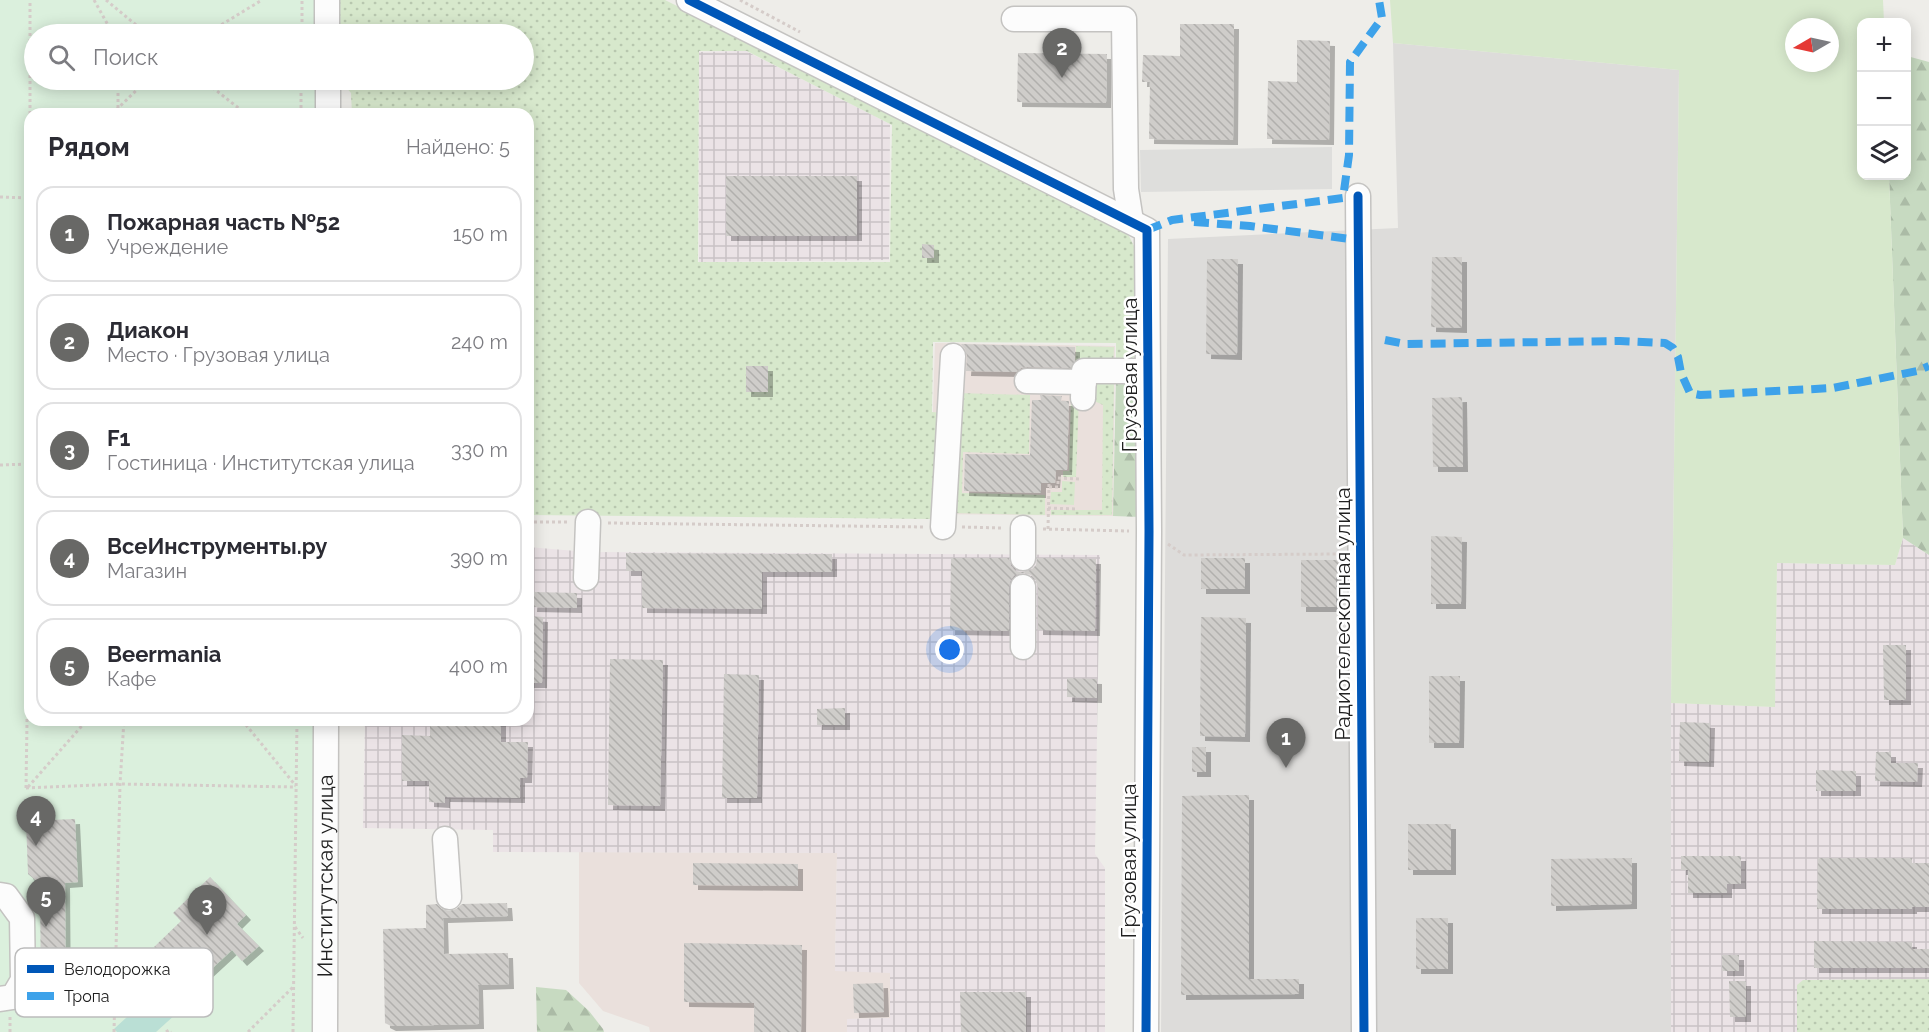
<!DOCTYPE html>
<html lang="ru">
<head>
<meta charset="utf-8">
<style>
	body { margin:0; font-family:Raleway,sans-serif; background:#f2f2f3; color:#2b2b33 }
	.controls { position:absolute; right:18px; top:18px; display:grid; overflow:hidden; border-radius:12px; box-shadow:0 3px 15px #0003 }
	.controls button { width:54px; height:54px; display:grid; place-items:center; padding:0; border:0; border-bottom:2px solid #e1e1e2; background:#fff; color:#2b2b33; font:30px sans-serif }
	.compass { position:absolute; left:1785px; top:18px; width:54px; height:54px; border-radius:50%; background:#fff; box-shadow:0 3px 15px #0003; rotate:261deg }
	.you { position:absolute; left:950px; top:650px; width:21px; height:21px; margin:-15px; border:4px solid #fff; border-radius:50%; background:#1a73e8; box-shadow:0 0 0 9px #1a73e833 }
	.badge { display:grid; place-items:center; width:39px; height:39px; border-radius:50%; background:#686866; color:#fff; font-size:20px; font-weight:700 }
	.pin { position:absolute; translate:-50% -50px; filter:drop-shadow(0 2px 3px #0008) }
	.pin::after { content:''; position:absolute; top:32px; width:21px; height:18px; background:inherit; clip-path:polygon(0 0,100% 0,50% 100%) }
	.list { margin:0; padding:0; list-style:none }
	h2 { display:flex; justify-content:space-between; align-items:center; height:78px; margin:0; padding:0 24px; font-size:26px }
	h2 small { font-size:20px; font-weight:400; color:#7c7c81 }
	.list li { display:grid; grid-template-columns:39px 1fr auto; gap:18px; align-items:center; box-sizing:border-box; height:96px; margin:0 12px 12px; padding:0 12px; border:2px solid #e1e1e2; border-radius:18px }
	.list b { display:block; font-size:22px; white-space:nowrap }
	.list p { margin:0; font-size:20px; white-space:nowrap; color:#7c7c81 }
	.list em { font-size:20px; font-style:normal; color:#7c7c81 }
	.icon { flex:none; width:33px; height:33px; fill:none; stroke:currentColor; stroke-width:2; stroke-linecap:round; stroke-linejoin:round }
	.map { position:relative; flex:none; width:1929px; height:1032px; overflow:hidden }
	.search { position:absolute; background:#fff; box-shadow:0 3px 15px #0003; left:24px; top:24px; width:510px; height:66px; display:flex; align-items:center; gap:15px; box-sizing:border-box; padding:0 21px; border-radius:33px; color:#7c7c81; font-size:22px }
	.panel { position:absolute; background:#fff; box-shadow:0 3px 15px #0003; left:24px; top:108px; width:510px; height:618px; border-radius:18px }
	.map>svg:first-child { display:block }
	.residential { fill:#dddcda }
	.commercial { fill:#eae0dc }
	.industrial { fill:url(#industrial-grid) }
	.grass { fill:url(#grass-dots); fill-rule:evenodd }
	.forest { fill:url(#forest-firs) }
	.park { fill:#dbf0dd }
	.garden { fill:#d7e8cc; fill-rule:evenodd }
	.pitch { fill:#badfd5 }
	.parking { fill:#dededc }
	.building { fill:url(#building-back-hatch); filter:url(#shadow) }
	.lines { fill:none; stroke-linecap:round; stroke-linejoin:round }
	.minor-casing { stroke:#c4c3c1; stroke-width:27 }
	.path { stroke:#d5ccc9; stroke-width:3; stroke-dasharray:3 3; stroke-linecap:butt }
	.minor { stroke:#fcfcfc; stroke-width:24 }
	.quiet { stroke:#3da2ea; stroke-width:8; stroke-dasharray:15 8; stroke-linecap:butt }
	.cycleway-casing { stroke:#fff; stroke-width:13 }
	.cycleway { stroke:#0057b8; stroke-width:9 }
	.labels { text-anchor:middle; stroke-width:5; stroke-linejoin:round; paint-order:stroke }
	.street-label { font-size:21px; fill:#202020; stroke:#fff }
	.key { fill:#fff; stroke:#bcbcbc; stroke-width:1.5 }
	.key-label { font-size:16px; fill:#202020 }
</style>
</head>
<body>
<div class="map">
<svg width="1929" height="1032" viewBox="0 0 1929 1032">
	<defs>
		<pattern id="industrial-grid" width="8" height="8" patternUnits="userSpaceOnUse" patternTransform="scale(1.5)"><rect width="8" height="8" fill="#ebe3e6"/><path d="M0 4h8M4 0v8" fill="none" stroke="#c9c2c5"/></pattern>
		<pattern id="grass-dots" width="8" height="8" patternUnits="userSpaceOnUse" patternTransform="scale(1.5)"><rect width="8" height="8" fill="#d7e8cc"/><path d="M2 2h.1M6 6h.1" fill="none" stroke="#b8c7af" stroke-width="1.8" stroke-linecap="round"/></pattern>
		<pattern id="forest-firs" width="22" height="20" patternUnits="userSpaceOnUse" patternTransform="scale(1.5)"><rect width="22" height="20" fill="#c7dac1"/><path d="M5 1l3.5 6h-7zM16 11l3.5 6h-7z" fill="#abbba6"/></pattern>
		<pattern id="building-back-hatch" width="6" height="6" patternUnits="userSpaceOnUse" patternTransform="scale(1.5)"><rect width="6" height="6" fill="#cfcdca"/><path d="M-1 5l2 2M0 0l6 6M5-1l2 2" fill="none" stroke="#b1b0ad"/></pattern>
		<filter id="shadow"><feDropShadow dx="5" dy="5" stdDeviation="0" flood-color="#0004"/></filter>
	</defs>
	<rect width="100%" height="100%" fill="#eeede9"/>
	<polygon class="residential" points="1393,43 1679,70 1671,703 1671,1032 1161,1032 1168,239 1398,228"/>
	<g class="commercial">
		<polygon points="935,343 1115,346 1113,516 930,514"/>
		<polygon points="579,852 837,853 835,970 890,972 890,1018 848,1019 847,1032 650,1032 649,1027 603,1011 579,983"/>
	</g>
	<g class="industrial">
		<polygon points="746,51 890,124 889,260 699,262 699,52"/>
		<polygon points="1903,538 1929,555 1929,1032 1671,1032 1671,703 1775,707 1777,563 1895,565"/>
		<polygon points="528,547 588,552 1100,555 1095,854 1105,868 1105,1032 847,1032 847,1019 890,1018 890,973 835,971 837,853 493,852 493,830 363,828 365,720 528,720"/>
	</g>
	<g class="grass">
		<path d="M335,0H665L1116,226L1129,236L1136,250L1138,350C1133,361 1126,363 1116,367V343L933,342L932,412L944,413L934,519L528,515V114H352L351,93L340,80H524V34H334ZM699,51H747L892,125L890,262H698Z"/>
		<polygon points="1076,346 1114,347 1113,367 1075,367"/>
		<polygon points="1114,378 1112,515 1051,515 1051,510 1102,510 1103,405 1090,399 1096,382"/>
		<polygon points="956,393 1030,395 1029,454 963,452 962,493 1045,495 1045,515 950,513"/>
		<polygon points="1071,398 1079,398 1076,477 1063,477 1063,471 1069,471"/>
		<polygon points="1062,481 1075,482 1074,505 1050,504 1051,492 1062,492"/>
		<polygon points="1929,979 1929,1032 1797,1032 1797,985 1803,980"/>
	</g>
	<g class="forest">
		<polygon points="1907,56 1929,62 1929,555 1903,538 1889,176 1906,176"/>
		<polygon points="1116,377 1133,383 1138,392 1141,517 1113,516"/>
		<polygon points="536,987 566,990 589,1011 603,1029 604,1032 537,1032"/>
	</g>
	<polygon class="park" points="0,0 319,0 319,34 34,34 34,80 319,80 319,114 30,114 30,720 317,720 316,1032 0,1032"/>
	<path class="garden" d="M1390,0H1883L1884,22H1862V176H1889L1903,538L1895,565L1777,563L1775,707L1671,703L1679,70L1393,43ZM1794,27H1830V63H1794Z"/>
	<polygon class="pitch" points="166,981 187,1004 156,1032 117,1032 114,1029"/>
	<polygon class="parking" points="1332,147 1332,189 1141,192 1140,150"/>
	<g class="building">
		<polygon points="1180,24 1234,24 1233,140 1149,139 1150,82 1142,82 1143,55 1180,56"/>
		<polygon points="1297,40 1330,41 1329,140 1267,139 1268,81 1297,82"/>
		<polygon points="1018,53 1107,54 1106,103 1017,102"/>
		<rect x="726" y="176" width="131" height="60"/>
		<polygon points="922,244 934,245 934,258 922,258"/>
		<polygon points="1432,257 1462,257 1462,328 1431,327"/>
		<polygon points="1207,259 1238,259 1237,355 1206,354"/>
		<polygon points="961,344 1075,347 1075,361 1071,368 1027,367 1021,368 1016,372 966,371 967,356 965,349"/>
		<rect x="746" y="366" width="22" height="26"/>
		<polygon points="1040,395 1062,396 1061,401 1069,401 1067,470 1056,470 1055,483 1041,483 1041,493 964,491 965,454 1030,455 1032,400 1041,400"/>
		<polygon points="1462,397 1463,467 1433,467 1432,398"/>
		<polygon points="1431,536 1462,537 1461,604 1431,604"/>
		<polygon points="626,553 832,554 832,572 762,572 762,609 642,608 642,571 626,571"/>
		<polygon points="951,558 1009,558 1011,566 1016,571 1022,572 1031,570 1036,565 1037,558 1096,559 1095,631 1038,630 1038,587 1035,579 1031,575 1024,573 1015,575 1011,579 1009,586 1009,631 950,630"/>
		<rect x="1201" y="558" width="44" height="31"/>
		<polygon points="1301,560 1345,560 1345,577 1336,577 1336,607 1301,607"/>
		<polygon points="533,592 577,593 577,608 532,607"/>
		<polygon points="528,616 543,617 542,683 528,683"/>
		<polygon points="1201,617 1246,618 1245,737 1200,736"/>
		<polygon points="1883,645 1906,645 1906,700 1884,700"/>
		<polygon points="610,659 663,660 660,806 608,805"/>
		<polygon points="724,674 759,675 757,798 722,798"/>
		<polygon points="1429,676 1460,676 1459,743 1429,743"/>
		<polygon points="1067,678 1097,679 1097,698 1067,697"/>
		<polygon points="845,708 845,725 817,725 817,709"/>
		<polygon points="430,720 501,720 501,742 528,742 527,778 520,778 520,798 445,797 445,803 429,802 429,781 402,781 402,735 430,736"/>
		<polygon points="1680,722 1710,723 1709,762 1679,761"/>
		<rect x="1192" y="747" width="14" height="25"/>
		<polygon points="1876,752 1891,752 1891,763 1918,763 1917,782 1875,781"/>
		<polygon points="1816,770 1856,771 1856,791 1816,791"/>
		<polygon points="1224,795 1249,795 1249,979 1299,979 1299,994 1181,995 1182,796"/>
		<polygon points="75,819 78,882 65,883 66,1006 41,1007 40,884 28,874 26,821"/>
		<rect x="1408" y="824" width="43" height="46"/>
		<polygon points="1681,856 1741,856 1741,884 1727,884 1727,893 1688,893 1688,870 1681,870"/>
		<polygon points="1632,858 1632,904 1551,906 1551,859"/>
		<polygon points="1818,858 1912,858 1912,863 1929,863 1929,907 1912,907 1912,909 1817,909"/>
		<polygon points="693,863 798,864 798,886 693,885"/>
		<polygon points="210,877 246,915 237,924 259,946 242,961 232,950 205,975 183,952 170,964 154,947 181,921 173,913"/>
		<polygon points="507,903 508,916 443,918 444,954 508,953 509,984 478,985 479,1024 391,1026 385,1023 383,929 426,928 426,905 437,904 442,909 449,911 456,909 462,904"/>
		<rect x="1416" y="918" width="32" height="51"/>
		<polygon points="1814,941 1912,942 1912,949 1929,949 1929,968 1814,968"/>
		<polygon points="684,943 802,945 801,1032 754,1032 754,1003 684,1002"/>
		<rect x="1722" y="955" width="17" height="16"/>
		<polygon points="1729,981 1746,981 1746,1017 1730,1017"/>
		<polygon points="883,983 884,1012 854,1013 853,984"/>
		<polygon points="960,992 1026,992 1026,1032 961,1032"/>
	</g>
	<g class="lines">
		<g class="minor-casing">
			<g id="minor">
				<polyline points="327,0 327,34"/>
				<polyline points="689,0 1147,230 1149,531 1146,1032"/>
				<polyline points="1014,19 1124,19 1126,189 1131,221"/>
				<polyline points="328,80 328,114"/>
				<polyline points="1358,196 1364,1032"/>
				<polyline points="1027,381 1084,382"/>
				<polyline points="1083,398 1084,371 1147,371"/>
				<polyline points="943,527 953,356"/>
				<polyline points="1023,528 1023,558"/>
				<polyline points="586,578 588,522"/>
				<polyline points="1023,587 1023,647"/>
				<polyline points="445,839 449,897"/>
				<polyline points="0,895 6,896 22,918 23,980 13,997 0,999"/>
				<path id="s1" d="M325,1032L326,720"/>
			</g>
		</g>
		<g class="path">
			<polyline points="94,0 113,34"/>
			<polyline points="106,0 147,34"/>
			<polyline points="740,0 800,32"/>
			<polyline points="206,34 262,0"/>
			<polyline points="302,34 302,0"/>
			<polyline points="203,80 246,114"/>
			<polyline points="112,114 147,80"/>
			<polyline points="118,114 118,80"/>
			<polyline points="301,114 301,80"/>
			<polyline points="0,197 30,198"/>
			<polyline points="30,222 30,0"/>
			<polyline points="0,465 30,464"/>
			<polyline points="1049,487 1058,487 1058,478 1080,479"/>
			<polyline points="1048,508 1078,509"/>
			<polyline points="528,522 568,522"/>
			<polyline points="608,523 925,527"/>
			<polyline points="962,527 1003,528"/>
			<polyline points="1043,529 1129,531"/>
			<polyline points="1048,529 1049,483"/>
			<polyline points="1168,544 1184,555 1341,554"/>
			<polyline points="242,720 296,786"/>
			<polyline points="28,787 87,720"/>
			<polyline points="26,788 30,518"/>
			<polyline points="26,788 120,784 296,787"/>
			<polyline points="295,927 303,938"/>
			<polyline points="10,1032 10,1017"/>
			<polyline points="114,1032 120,784 124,720"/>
			<polyline points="166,1032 169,1030 171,1032"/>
			<polyline points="248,1032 293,987"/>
			<polyline points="293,1032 297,720"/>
		</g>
		<use href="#minor" class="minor"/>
		<g class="quiet">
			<polyline points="1194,222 1250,226 1358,240"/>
			<polyline points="1147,230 1172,220 1343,198 1349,155 1350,62 1382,18 1379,0"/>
			<polyline points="1385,340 1405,344 1620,341 1665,343 1673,348 1678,357 1681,373 1690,393 1700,395 1833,388 1917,371 1929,366"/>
		</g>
		<g class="cycleway-casing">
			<g id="cycleway">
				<polyline points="689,0 1147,230 1149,531 1146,1032"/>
				<polyline points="1358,196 1364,1032"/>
			</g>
		</g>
		<use href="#cycleway" class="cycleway"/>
	</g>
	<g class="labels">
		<g class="street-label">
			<text transform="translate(1130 375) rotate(-90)" y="7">Грузовая улица</text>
			<text transform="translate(1343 614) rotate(-90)" y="7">Радиотелескопная улица</text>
			<text transform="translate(1129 861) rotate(-90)" y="7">Грузовая улица</text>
			<text dy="7" stroke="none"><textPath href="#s1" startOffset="156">Институтская улица</textPath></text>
		</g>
	</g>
	<rect x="15" y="948" width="198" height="69" rx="9" class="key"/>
	<rect x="27" y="965" width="27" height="8" fill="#0057b8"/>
	<rect x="27" y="992" width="27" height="8" fill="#3da2ea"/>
	<g class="key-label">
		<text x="64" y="975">Велодорожка</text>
		<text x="64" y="1002">Тропа</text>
	</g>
</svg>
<div class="controls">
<button>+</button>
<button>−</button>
<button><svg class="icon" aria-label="layers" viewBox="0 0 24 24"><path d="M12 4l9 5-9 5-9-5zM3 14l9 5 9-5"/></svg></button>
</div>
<svg class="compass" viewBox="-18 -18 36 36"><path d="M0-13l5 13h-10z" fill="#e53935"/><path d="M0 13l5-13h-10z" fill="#7c7c81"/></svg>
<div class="you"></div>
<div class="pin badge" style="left:1286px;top:768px">1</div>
<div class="pin badge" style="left:1062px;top:78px">2</div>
<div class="pin badge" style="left:207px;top:935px">3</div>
<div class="pin badge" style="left:36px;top:846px">4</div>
<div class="pin badge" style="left:46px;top:927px">5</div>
<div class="search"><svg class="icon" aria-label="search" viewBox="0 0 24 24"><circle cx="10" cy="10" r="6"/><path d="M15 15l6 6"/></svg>Поиск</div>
<section class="panel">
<h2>Рядом<small>Найдено: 5</small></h2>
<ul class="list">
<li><span class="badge">1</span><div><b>Пожарная часть №52</b><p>Учреждение</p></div><em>150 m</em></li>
<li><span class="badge">2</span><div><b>Диакон</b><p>Место · Грузовая улица</p></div><em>240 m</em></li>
<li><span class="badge">3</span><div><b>F1</b><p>Гостиница · Институтская улица</p></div><em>330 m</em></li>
<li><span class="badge">4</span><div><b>ВсеИнструменты.ру</b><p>Магазин</p></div><em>390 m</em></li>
<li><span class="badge">5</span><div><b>Beermania</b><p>Кафе</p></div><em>400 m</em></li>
</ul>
</section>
</div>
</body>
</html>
